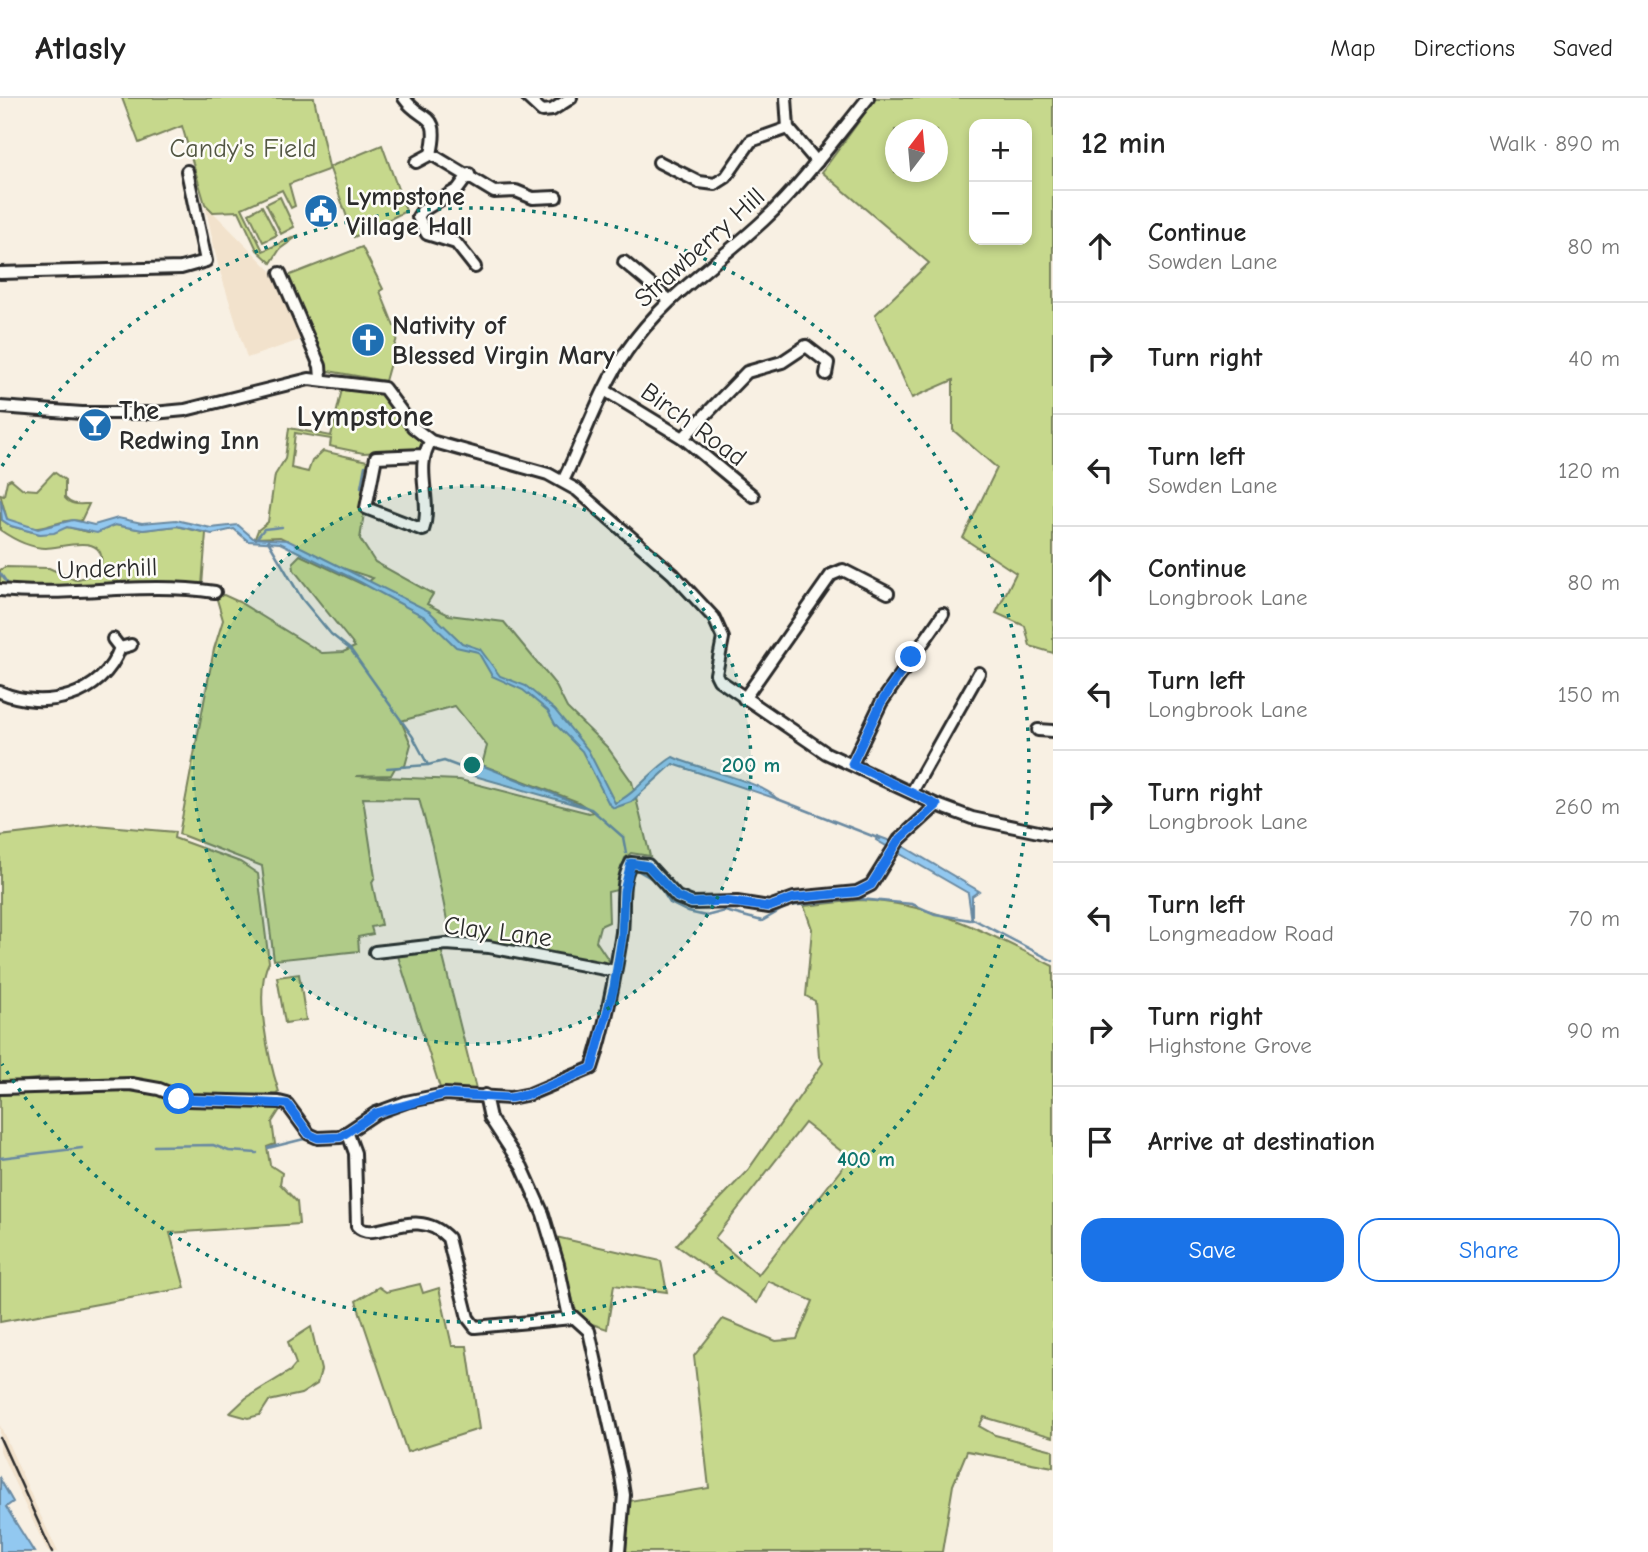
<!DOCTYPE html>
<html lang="en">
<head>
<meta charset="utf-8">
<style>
	body { margin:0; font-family:"Comic Neue",sans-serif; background:#f2f2f2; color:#222 }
	.controls { position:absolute; right:21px; top:21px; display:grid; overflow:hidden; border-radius:14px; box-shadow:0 4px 10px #0003 }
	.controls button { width:63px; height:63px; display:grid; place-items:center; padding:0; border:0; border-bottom:2px solid #e0e0e0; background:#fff; color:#222; font:35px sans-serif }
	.compass { position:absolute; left:885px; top:21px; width:63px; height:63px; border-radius:50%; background:#fff; box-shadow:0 4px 10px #0003; rotate:16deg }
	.stop { position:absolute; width:21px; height:21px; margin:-16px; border:5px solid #1a73e8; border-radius:50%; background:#fff }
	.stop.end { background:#1a73e8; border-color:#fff; box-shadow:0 2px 7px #0008 }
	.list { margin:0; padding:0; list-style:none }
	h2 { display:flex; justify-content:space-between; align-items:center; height:91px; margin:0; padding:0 28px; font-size:30px }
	h2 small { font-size:23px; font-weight:400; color:#767676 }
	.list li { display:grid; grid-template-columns:46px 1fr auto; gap:21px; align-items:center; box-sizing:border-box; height:112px; padding:0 28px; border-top:2px solid #e0e0e0 }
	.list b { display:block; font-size:26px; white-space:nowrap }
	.list p { margin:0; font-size:23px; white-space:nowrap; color:#767676 }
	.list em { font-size:23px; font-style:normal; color:#767676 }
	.actions { display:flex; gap:14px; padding:21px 28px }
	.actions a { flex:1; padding:16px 0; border:2px solid #1a73e8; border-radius:21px; text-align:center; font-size:24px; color:#1a73e8 }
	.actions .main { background:#1a73e8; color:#fff }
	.icon { flex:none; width:38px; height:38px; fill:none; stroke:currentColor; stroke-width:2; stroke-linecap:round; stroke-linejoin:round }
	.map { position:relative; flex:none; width:1053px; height:1454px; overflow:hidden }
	header { display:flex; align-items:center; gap:42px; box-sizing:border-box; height:98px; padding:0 35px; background:#fff; border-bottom:2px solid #e0e0e0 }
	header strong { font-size:33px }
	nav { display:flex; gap:38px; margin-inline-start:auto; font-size:24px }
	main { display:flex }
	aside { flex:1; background:#fff }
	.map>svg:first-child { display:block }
	.built { fill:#f2e2cc }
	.green { fill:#c6d88c; stroke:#78825c; stroke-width:2; fill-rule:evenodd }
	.water { fill:#92c8f0; stroke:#6989a1; stroke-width:2 }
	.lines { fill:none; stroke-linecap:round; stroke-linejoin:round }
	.stream { stroke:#6989a1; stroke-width:2.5 }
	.minor-casing { stroke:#2b2b2b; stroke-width:16 }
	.minor { stroke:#fdfcf7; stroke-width:10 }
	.rail { stroke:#2b2b2b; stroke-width:2.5 }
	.route { stroke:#1a73e8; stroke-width:9 }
	.ring { fill:none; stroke:#0f766e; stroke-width:3.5; stroke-dasharray:3.5 7 }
	.labels { text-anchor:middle; stroke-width:5; stroke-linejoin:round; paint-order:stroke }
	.park-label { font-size:26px; fill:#525643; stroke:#fdfcf7 }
	.poi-label { font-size:26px; font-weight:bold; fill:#2b2b2b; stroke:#fdfcf7; text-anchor:start }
	.street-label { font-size:26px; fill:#2b2b2b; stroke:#fdfcf7 }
	.quarter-label { font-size:30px; font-weight:bold; fill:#2b2b2b; stroke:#fdfcf7 }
	.centre { fill:#0f766e; stroke:#fdfcf7; stroke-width:3.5 }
	.ring-label { font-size:21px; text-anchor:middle; font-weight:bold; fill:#0f766e; stroke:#fdfcf7; stroke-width:5; stroke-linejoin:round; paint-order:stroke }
</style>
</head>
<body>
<header>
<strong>Atlasly</strong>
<nav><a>Map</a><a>Directions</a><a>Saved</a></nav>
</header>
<main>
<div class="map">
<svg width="1053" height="1454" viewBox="0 0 1053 1454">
	<rect width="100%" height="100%" fill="#f8f0e3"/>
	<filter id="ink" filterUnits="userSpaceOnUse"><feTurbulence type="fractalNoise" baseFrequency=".0143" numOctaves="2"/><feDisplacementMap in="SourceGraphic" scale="14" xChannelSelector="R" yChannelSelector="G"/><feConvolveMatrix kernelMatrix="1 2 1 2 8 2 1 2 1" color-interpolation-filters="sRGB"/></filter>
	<g filter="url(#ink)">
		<g class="built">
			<polygon points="205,106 278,180 303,241 247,260 218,167"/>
			<polygon points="0,1327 37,1410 58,1454 48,1454 23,1403 0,1353"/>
		</g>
		<g class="green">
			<polygon points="122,0 314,0 329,69 382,47 406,113 354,139 330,71 289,86 295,108 291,110 282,92 242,110 263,153 299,137 280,151 271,165 257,152 239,113 213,114 205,106 182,28 139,45"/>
			<path d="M876,0H1053V555L1030,548L1025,528L996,515L1016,475L963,440L997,370L953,332V282L912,300L875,217L929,165L822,74ZM1027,26V142H974V26ZM895,32H937V74H895Z"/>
			<polygon points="280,99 294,129 281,136 266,106"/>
			<polygon points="262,108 277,137 263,144 249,115"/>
			<polygon points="362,149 383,191 380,193 394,228 400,229 385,283 323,272 285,179"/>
			<path d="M343,287L383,294L423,342L420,352L363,355L334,349L330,348L331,341L295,335L291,370L308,374L312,363L323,353L372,364L360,441L375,464L433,496L427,506L449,517L504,524L555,586L567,610L608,650L632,684L650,758L631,755L625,760L617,792L608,794L609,824L600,828L596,843L610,864L604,868L483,842H451L432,748L419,701L363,700L375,779L372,784L381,827L371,829L373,836L358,839L359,853L274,862L262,768L179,736L214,551L223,522L216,498L224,497L239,504L322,555L343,554L355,549L294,472L293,464L300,457L364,487L373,480L342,470L280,439L255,440L258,432L268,424L275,377L285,361L289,330L331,338ZM455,608L487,648L482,667L578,704L593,714L589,715L460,682L356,678L391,677L395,670L405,668L411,646L401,623Z"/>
			<path d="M54,374L65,382V400C72,408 79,406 89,406L81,423C54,418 41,443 7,421L0,396L4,397L7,383L11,381L23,391L37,392Z"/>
			<path d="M0,414L2,422L11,428L40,436L67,429L88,434L101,433L115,427L143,432L177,428L206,435L202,488L76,493L0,488V472L5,469L49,470L75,482L99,475C113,431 63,450 46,450C30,450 13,441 0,432Z"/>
			<path d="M95,727L175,734L174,740L240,764L258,776L269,864C253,893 269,963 279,994L276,996L201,1000L151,983L120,980H44L0,985V738Z"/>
			<path d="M860,802C934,805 989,835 1053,868V1339L984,1319L979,1328L995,1337L1053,1352V1369L967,1353L953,1387L942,1454H625L629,1403L709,1390L694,1258L723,1221L776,1243L797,1241L813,1203L768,1183L757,1205L676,1147L748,1072L823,965L819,959L815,903L806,898L812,831L804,808ZM805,1025L850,1060L758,1177L715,1140Z"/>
			<polygon points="441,851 476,991 441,993 397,855"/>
			<polygon points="299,876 306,922 285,925 277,879"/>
			<polygon points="115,989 153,994 183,1007 244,1006 281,1010 272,1024 275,1046 267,1049 270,1067 282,1075 280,1086 297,1104 299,1126 170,1135 185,1190 0,1224 0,997"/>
			<polygon points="556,1139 661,1163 667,1194 614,1187 607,1231 583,1223 576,1214"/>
			<polygon points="420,1186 423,1195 439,1190 452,1248 467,1248 479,1331 407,1354 356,1203 379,1189 386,1194"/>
			<polygon points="311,1229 321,1272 317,1286 301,1296 269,1303 260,1317 248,1320 230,1315 246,1300 290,1273 296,1266 288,1244"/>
		</g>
		<g class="water">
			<path d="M0,401L7,421L38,431L73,422L94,427L118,420L142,425L176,422L211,430L238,427L253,440L287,442L429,513L462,545L480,551L500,578L526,588L555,612L588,652L615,705C637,695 652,671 673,659C698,671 762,683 777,701L673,666L631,704L614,710L609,706L582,653L555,626L548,613L523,592L492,578L478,554L456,549L425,519L360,484L280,445L248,443L234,431L212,436L177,428L143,432L115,427L97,435L67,429L54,435L40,436L11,428L2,422Z"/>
			<polygon points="461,663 471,663 591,711 464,675 460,671"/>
			<polygon points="877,738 901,747 979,793 972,798 972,823 968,795 876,742"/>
			<polygon points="0,1381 13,1404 6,1409 34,1454 0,1454"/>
		</g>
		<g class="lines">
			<g class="stream">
				<polyline points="361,389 365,368"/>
				<polyline points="256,441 264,431 282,429"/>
				<polyline points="268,443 302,501 331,536 351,552 413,639 428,667 444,663 460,669"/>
				<polyline points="0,475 10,489"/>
				<polyline points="387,670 428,667"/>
				<polyline points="775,700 880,741"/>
				<polyline points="591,711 623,739 626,755"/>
				<polyline points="637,772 656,783 670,805 688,814 706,818 725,813 762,823 788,808 860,801 912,806 935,816 970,822"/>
				<polyline points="971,820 1053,863"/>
				<polyline points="154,1048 213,1047 229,1053 257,1055"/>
				<polyline points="268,1050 304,1041 314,1043"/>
				<polyline points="0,1060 82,1050"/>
			</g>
			<g class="minor-casing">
				<g id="minor">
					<path d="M404,0C422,26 441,11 431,56L494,94L516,93L533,100L556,99"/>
					<polyline points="528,0 542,13 552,12 571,0"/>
					<polyline points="786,0 788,30 817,64"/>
					<polyline points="416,64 431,56"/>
					<polyline points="659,64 699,84 715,86 726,79 751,43 788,30"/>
					<polyline points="469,76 458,91 422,113 418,119 427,136 456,145 475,169"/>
					<polyline points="624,164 668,201"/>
					<polyline points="0,175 181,170 206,163 187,73"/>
					<polyline points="280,175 320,268 321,280"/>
					<polyline points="606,293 683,340 753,398"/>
					<polyline points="0,309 82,315 153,315 185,312 309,281 384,290 413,329 431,343 548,376 577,392 673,476 714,520 723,540 716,576 719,582 826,655 937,707 972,720 1053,737"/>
					<polyline points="683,340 747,274 782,264 806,248 828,265 826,276"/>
					<path d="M423,357L376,359L366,410L423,432C433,403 413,369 431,343"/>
					<path d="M563,383C583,343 601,289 626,254C664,198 716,167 764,122C803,85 834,42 868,0"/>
					<path d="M0,492C71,499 144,483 215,494"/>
					<polyline points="113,541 120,550 131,547"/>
					<path d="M0,594C44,613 102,599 120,550"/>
					<polyline points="744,601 831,477 843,472 888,495"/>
					<polyline points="1038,632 1053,633"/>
					<polyline points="852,666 881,605 943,516"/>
					<polyline points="912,694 979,575"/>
					<polyline points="375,854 446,846 489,849 615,873"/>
					<path d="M0,990L131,986L159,991L186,1002L279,1004L287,1006L309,1036L318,1040L340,1039L376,1015L406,1004L445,996L510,1000L530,996L592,970C606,928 614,884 621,841C626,817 618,787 631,765L648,767L677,799L692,805L737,804L769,809L794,800L857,794L871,787L899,742L937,707"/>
					<polyline points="485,997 490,1020 522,1069 543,1116 558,1166 568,1214 589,1233 621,1378 624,1397 619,1454"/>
					<path d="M348,1036L355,1055L357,1128C374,1147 415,1105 448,1140L468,1220L475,1229L572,1220"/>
				</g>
			</g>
			<use href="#minor" class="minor"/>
			<polyline class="rail" points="0,1340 52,1454"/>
		</g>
	</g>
	<g class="lines" filter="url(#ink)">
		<polyline class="route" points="179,1001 287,1006 309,1036 318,1040 340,1039 376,1015 445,996 510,1000 530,996 592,970 614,889 622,839 624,793 631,765 648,768 677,799 692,805 724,803 769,809 794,800 857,794 871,787 899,742 937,707 852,666 881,605 911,559"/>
	</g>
	<circle cx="472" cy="667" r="279" fill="#0f766e" fill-opacity=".12"/>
	<g class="ring">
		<circle cx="472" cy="667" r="279"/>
		<path d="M2 368A557 557 0 1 1 2 966"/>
	</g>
	<defs>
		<g id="civic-disc" transform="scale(1.75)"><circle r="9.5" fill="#1f6fb2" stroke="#fdfcf7"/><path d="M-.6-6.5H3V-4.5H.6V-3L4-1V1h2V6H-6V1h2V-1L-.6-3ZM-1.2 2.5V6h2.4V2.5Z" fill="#fff"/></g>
		<g id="church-disc" transform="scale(1.75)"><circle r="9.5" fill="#1f6fb2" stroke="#fdfcf7"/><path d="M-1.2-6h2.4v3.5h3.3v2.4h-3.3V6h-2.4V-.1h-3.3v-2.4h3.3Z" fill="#fff"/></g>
		<g id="bar-disc" transform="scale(1.75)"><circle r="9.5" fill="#1f6fb2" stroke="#fdfcf7"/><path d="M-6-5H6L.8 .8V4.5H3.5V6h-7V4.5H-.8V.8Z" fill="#fff"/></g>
	</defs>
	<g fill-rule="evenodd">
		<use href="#civic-disc" x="321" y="113"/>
		<use href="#church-disc" x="368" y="242"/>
		<use href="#bar-disc" x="95" y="327"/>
	</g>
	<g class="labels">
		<g class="park-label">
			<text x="243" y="59">Candy's Field</text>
		</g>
		<g class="poi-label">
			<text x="346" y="107">Lympstone<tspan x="346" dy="30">Village Hall</tspan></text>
			<text x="392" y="236">Nativity of<tspan x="392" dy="30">Blessed Virgin Mary</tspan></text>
			<text x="119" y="321">The<tspan x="119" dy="30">Redwing Inn</tspan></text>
		</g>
		<g class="street-label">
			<text transform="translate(699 149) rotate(-42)" y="9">Strawberry Hill</text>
			<text transform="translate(694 326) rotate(36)" y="9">Birch Road</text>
			<text transform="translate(107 470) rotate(-2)" y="9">Underhill</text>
			<text transform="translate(498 833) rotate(7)" y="9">Clay Lane</text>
		</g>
		<g class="quarter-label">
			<text x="365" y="328">Lympstone</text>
		</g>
	</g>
	<circle cx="472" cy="667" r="10" class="centre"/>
	<g class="ring-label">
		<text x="751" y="674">200 m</text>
		<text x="866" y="1068">400 m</text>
	</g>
</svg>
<div class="controls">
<button>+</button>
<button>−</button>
</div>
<svg class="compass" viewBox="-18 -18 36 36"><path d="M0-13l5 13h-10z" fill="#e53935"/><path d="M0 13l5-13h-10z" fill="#767676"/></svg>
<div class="stop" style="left:179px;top:1001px"></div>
<div class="stop end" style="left:911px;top:559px"></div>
</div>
<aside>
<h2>12 min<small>Walk · 890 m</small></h2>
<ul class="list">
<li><svg class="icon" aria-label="ahead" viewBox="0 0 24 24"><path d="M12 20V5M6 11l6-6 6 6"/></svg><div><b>Continue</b><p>Sowden Lane</p></div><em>80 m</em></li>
<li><svg class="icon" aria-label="right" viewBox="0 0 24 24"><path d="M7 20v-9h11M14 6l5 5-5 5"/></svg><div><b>Turn right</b></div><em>40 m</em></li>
<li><svg class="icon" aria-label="left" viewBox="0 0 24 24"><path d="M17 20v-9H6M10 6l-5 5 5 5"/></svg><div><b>Turn left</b><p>Sowden Lane</p></div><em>120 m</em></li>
<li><svg class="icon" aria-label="ahead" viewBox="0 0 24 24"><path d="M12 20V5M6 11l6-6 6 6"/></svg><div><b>Continue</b><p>Longbrook Lane</p></div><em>80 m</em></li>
<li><svg class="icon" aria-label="left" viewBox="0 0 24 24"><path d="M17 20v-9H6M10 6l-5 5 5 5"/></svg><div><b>Turn left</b><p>Longbrook Lane</p></div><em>150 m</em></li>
<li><svg class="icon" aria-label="right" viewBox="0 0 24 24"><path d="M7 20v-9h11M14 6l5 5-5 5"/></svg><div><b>Turn right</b><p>Longbrook Lane</p></div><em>260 m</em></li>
<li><svg class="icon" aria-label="left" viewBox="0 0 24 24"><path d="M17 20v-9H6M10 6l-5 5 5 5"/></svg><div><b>Turn left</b><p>Longmeadow Road</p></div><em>70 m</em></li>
<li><svg class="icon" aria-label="right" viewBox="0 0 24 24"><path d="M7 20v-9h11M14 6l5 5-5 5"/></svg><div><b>Turn right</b><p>Highstone Grove</p></div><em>90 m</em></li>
<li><svg class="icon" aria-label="arrive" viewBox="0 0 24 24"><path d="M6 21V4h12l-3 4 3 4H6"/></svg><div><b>Arrive at destination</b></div></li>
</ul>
<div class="actions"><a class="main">Save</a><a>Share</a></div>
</aside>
</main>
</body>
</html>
